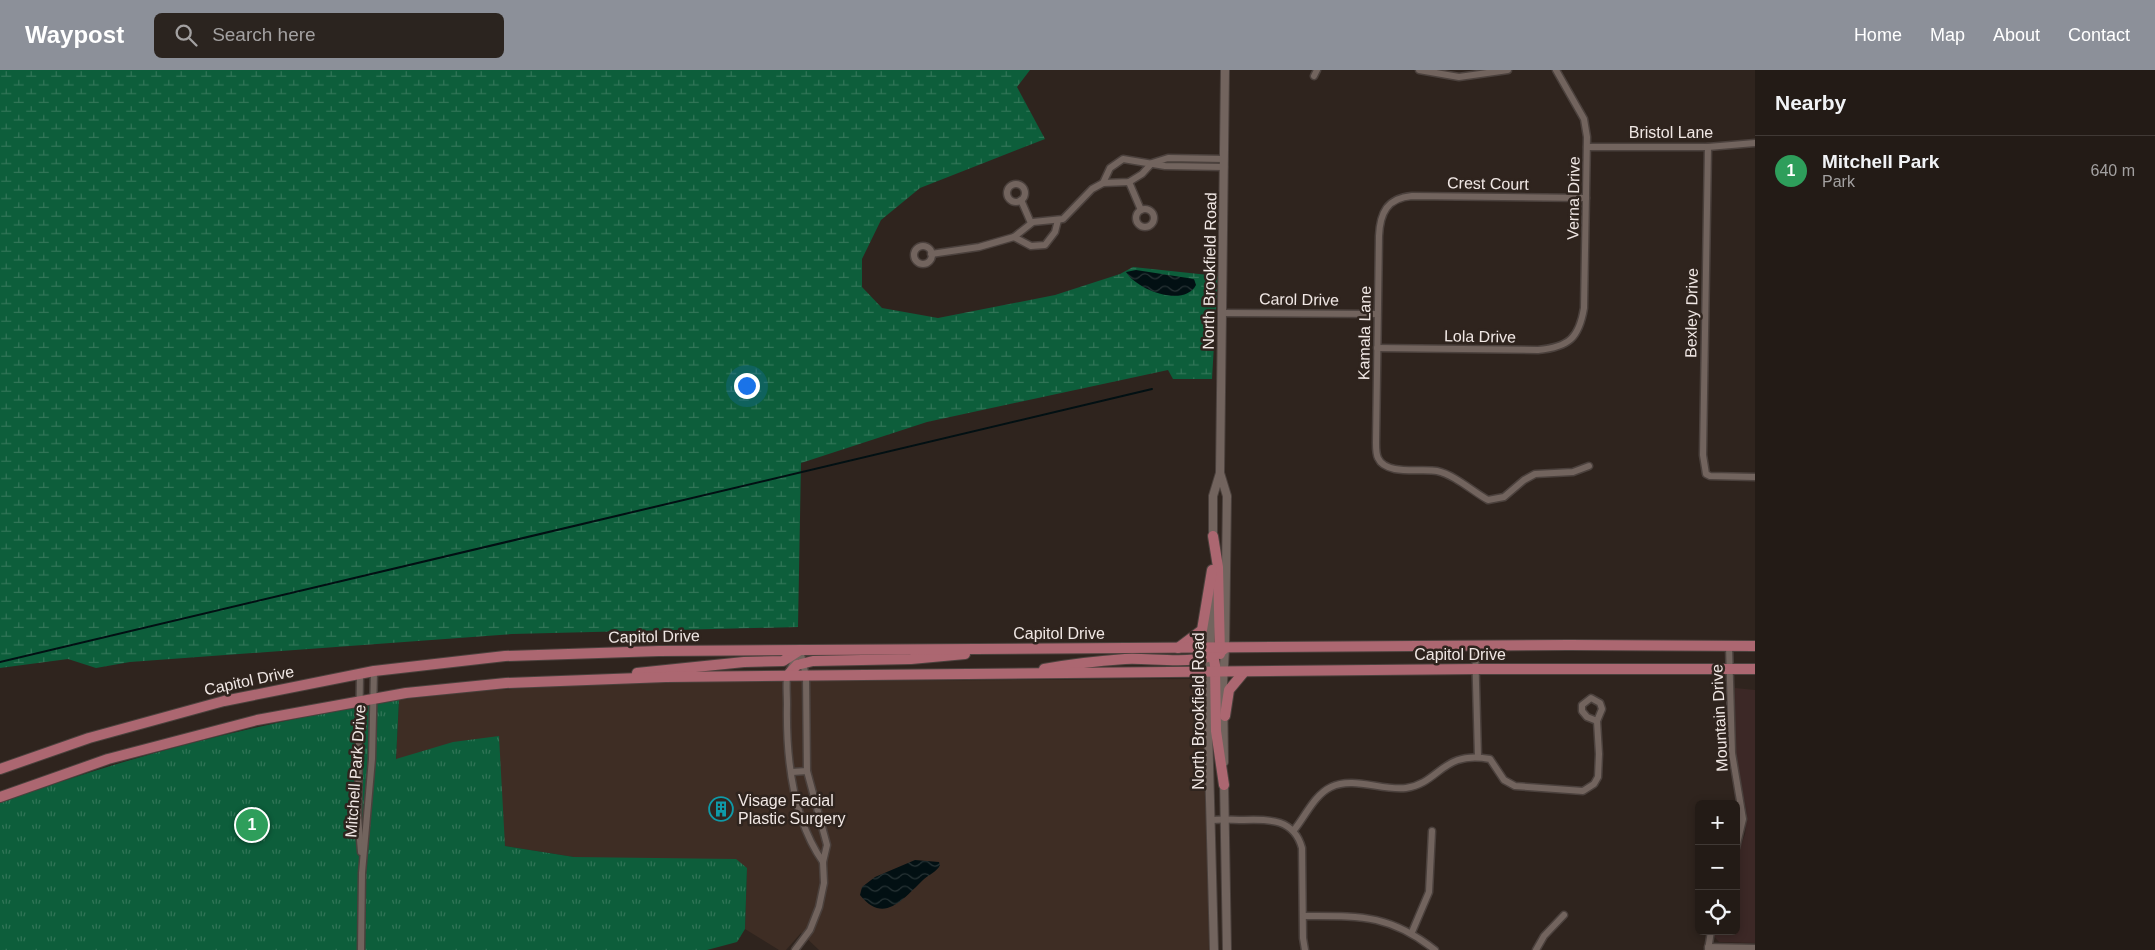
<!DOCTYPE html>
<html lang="en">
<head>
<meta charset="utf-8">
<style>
	body { margin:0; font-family:Arial,sans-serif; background:#2b241f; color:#f1f3f6 }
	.controls { position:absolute; right:15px; bottom:15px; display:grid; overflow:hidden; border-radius:8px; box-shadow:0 2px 8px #0003 }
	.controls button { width:45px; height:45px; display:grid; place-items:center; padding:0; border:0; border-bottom:1px solid #403935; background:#231b16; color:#f1f3f6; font:25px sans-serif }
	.you { position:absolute; left:746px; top:315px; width:18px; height:18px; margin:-12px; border:4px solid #fff; border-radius:50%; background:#1a73e8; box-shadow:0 0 0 8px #1a73e833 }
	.badge { display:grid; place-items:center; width:32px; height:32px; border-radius:50%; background:#8c9099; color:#fff; font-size:16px; font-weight:700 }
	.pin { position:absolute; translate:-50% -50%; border:2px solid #fff; box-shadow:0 1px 5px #0006 }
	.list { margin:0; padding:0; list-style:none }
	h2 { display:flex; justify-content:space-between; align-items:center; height:65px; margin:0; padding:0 20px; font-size:21px }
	h2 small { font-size:16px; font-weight:400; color:#a3a1a1 }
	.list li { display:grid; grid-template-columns:32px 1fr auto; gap:15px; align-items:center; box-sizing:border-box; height:70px; padding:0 20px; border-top:1px solid #403935 }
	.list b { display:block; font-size:19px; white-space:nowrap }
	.list p { margin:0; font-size:16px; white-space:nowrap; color:#a3a1a1 }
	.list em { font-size:16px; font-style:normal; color:#a3a1a1 }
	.icon { flex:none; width:28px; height:28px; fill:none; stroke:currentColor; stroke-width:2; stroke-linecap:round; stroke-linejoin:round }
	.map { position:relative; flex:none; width:1755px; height:880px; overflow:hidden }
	header { display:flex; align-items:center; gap:30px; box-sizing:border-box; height:70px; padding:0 25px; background:#8c9099; color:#fff }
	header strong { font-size:24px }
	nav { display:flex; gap:28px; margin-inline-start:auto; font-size:18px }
	.search { width:350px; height:45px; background:#2b241f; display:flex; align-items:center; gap:12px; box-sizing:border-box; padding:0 18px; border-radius:8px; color:#a3a1a1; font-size:19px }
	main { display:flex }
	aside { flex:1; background:#231b16 }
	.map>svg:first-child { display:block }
	.built { fill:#3e2d24 }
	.education { fill:#3c2826 }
	.wetland { fill:url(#wetland-marsh) }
	.park { fill:url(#park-tufts) }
	.water { fill:url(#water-waves) }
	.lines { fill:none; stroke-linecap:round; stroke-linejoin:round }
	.stream { stroke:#021013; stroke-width:2 }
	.minor-casing { stroke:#4b413d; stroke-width:9 }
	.tertiary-casing { stroke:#4b413d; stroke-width:10 }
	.primary-casing { stroke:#4b413d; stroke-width:12 }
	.minor { stroke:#72645e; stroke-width:6 }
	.tertiary { stroke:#72645e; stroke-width:8 }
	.primary { stroke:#ac6771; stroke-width:10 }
	.labels { text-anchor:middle; stroke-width:5; stroke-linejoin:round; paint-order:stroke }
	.street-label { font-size:16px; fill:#f0e7e4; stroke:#2f241e }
	.poi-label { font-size:16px; fill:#f0e7e4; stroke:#2f241e; text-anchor:start }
</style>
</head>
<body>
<header>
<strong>Waypost</strong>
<div class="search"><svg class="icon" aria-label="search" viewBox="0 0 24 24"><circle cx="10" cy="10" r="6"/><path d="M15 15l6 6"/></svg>Search here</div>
<nav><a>Home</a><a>Map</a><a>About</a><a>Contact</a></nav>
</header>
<main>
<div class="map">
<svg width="1755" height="880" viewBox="0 0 1755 880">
	<defs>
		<pattern id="wetland-marsh" width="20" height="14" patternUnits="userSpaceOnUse" patternTransform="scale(1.25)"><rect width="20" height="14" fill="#0d5e3b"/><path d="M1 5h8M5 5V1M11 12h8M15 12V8" fill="none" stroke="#317557"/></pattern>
		<pattern id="park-tufts" width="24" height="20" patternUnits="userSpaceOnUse" patternTransform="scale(1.25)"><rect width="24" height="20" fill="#0d5e3b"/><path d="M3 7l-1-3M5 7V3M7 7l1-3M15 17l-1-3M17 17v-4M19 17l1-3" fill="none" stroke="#317557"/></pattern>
		<pattern id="water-waves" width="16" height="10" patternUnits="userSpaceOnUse" patternTransform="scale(1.25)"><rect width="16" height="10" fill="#021013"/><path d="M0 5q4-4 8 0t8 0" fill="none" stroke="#273335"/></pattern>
	</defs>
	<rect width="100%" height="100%" fill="#2f241e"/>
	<polygon class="built" points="1190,609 1201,616 1202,624 1208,787 1209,880 819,880 801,863 786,880 779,880 745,859 747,798 574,787 505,776 396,689 399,630 479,621 634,612"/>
	<polygon class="education" points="1735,618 1755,620 1755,873 1719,872 1713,865 1714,861 1736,861 1736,788 1745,764 1747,745 1735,682"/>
	<polygon class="wetland" points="0,0 1030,0 1017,17 1045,69 920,118 881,150 862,189 862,217 882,238 938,248 1055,225 1120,204 1133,197 1218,206 1212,309 1173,309 1168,300 927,352 801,393 798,557 512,564 130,592 96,598 68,589 0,598"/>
	<path class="park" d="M399,630L396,689L453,672L499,666L505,776L574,787L736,789L747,798L745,859L737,872L707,880H0V733C130,685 262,652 399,630Z"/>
	<g class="water">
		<path d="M1136,200L1194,209L1196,215C1184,238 1137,220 1126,202Z"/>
		<path d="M915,790L939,792L940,795C937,802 928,805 923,810C903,829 884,855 860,825L862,817L875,807Z"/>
	</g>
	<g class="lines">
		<polyline class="stream" points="0,592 1152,319"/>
		<g class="minor-casing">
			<g id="minor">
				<polyline points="1419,0 1459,7 1508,0"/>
				<polyline points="1314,6 1317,0"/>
				<polyline points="1587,77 1708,77 1755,73"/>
				<polyline points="1708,77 1703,385 1706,404 1710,406 1755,407"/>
				<polyline points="1129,112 1141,140"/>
				<polyline points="1103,113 1110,98 1123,89 1165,96 1224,97"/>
				<circle cx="1016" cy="123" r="9"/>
				<path d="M1586,128L1412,126C1387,128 1380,143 1379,166L1376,373C1376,377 1376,384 1378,388C1386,406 1422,398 1437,401C1455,405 1472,421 1488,430L1504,427L1524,410L1535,404L1573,402L1589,396"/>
				<polyline points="1021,130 1031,153"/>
				<circle cx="1145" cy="148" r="9"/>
				<polyline points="1014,167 1031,176 1045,175 1055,162 1058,150"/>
				<circle cx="923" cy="185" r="9"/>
				<polyline points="931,184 979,177 1014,167 1033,152 1063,149 1092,119 1103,113 1129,112 1142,104 1152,93 1168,88 1224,89"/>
				<polyline points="1221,243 1377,244"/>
				<path d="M1377,278L1538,280C1569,277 1579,268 1584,238L1587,67L1584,49L1556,0"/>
				<polyline points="1475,576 1478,687"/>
				<polyline points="1729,576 1732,683 1743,749 1736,778"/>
				<path d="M799,583C795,590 789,599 787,607C786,615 787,625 787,634C786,686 792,748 823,792"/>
				<polyline points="360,604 358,746 361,782"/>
				<polygon points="1591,628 1600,633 1602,639 1597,651 1587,647 1582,641 1582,635"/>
				<polyline points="792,702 807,701"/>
				<path d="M1212,750C1223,749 1233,750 1244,750C1270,749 1294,749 1302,778L1303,868L1305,880"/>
				<path d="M1294,760C1305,747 1314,725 1331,717C1353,706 1382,721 1406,718C1440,713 1442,680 1490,689L1504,710L1515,716L1583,721L1594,714L1598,707L1599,684L1597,651"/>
				<path d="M1304,846C1360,846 1389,844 1435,880"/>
				<polyline points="1412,862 1429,822 1432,761"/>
				<polyline points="1708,877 1755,878"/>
				<polyline points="361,880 362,803 372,689 374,601"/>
				<polyline points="795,880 810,860 819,837 824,813 823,792 827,775 807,701 806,606 800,580"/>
				<polyline points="1536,880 1544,866 1564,845"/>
				<polyline points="1708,880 1711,861"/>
			</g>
		</g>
		<g class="tertiary-casing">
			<g id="tertiary">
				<polyline points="1220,403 1227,426 1225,578 1223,614 1224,692"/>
				<polyline points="1213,469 1213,426 1220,403 1225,0"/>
				<polyline points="1212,523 1208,656 1214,880"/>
				<polyline points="1224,711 1227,880"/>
			</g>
		</g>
		<g class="primary-casing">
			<g id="primary">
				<polyline points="1213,466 1218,497 1220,584"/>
				<polyline points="1178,578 1202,560 1212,500"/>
				<polyline points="1212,580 1215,595 1216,661 1224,715"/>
				<path d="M1044,599C1071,594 1098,591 1125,589C1151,587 1207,598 1225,578"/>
				<polyline points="637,603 744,592 783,591 800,580"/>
				<polyline points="787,606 797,595 813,591 911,589 965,584"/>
				<polyline points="1225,646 1229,620 1244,602"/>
				<polyline points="0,699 89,668 224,631 374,601 505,586 659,581 1569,575 1755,576"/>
				<polyline points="0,727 108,689 257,650 406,623 506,613 666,607 1476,599 1755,599"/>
			</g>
		</g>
		<use href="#minor" class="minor"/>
		<use href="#tertiary" class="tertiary"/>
		<use href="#primary" class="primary"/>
	</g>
	<defs>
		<g id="building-ring" transform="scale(1.25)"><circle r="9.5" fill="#2f241e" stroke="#0f9aa8" stroke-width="1.5"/><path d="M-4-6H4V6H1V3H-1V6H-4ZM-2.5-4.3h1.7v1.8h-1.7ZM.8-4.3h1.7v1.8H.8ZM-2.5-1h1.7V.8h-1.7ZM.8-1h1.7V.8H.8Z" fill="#0f9aa8"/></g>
	</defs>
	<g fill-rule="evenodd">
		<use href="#building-ring" x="721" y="739"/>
	</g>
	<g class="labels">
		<g class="street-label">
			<text x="1671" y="68">Bristol Lane</text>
			<text transform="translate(1488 113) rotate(1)" y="6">Crest Court</text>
			<text transform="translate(1573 128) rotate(-89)" y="6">Verna Drive</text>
			<text transform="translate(1209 201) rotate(-89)" y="6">North Brookfield Road</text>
			<text transform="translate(1299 229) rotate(1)" y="6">Carol Drive</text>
			<text transform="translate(1691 243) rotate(-89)" y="6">Bexley Drive</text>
			<text transform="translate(1364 263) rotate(-89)" y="6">Kamala Lane</text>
			<text transform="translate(1480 266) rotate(1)" y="6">Lola Drive</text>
			<text x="1059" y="569">Capitol Drive</text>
			<text transform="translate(654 566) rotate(-1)" y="6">Capitol Drive</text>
			<text x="1460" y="590">Capitol Drive</text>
			<text transform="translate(249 610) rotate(-12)" y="6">Capitol Drive</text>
			<text transform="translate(1198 641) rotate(-90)" y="6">North Brookfield Road</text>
			<text transform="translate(1719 648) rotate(-93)" y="6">Mountain Drive</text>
			<text transform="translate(355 701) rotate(-86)" y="6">Mitchell Park Drive</text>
		</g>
		<g class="poi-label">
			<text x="738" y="736">Visage Facial<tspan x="738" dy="18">Plastic Surgery</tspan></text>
		</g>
	</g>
</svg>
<div class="controls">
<button>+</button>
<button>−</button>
<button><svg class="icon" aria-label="locate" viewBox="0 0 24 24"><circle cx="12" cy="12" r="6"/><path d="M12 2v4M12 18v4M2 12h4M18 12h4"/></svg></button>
</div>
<div class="you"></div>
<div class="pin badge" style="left:252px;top:755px;background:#2e9e5b">1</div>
</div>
<aside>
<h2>Nearby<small></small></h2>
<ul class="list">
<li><span class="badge" style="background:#2e9e5b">1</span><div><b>Mitchell Park</b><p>Park</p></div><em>640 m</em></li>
</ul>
</aside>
</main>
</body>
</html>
